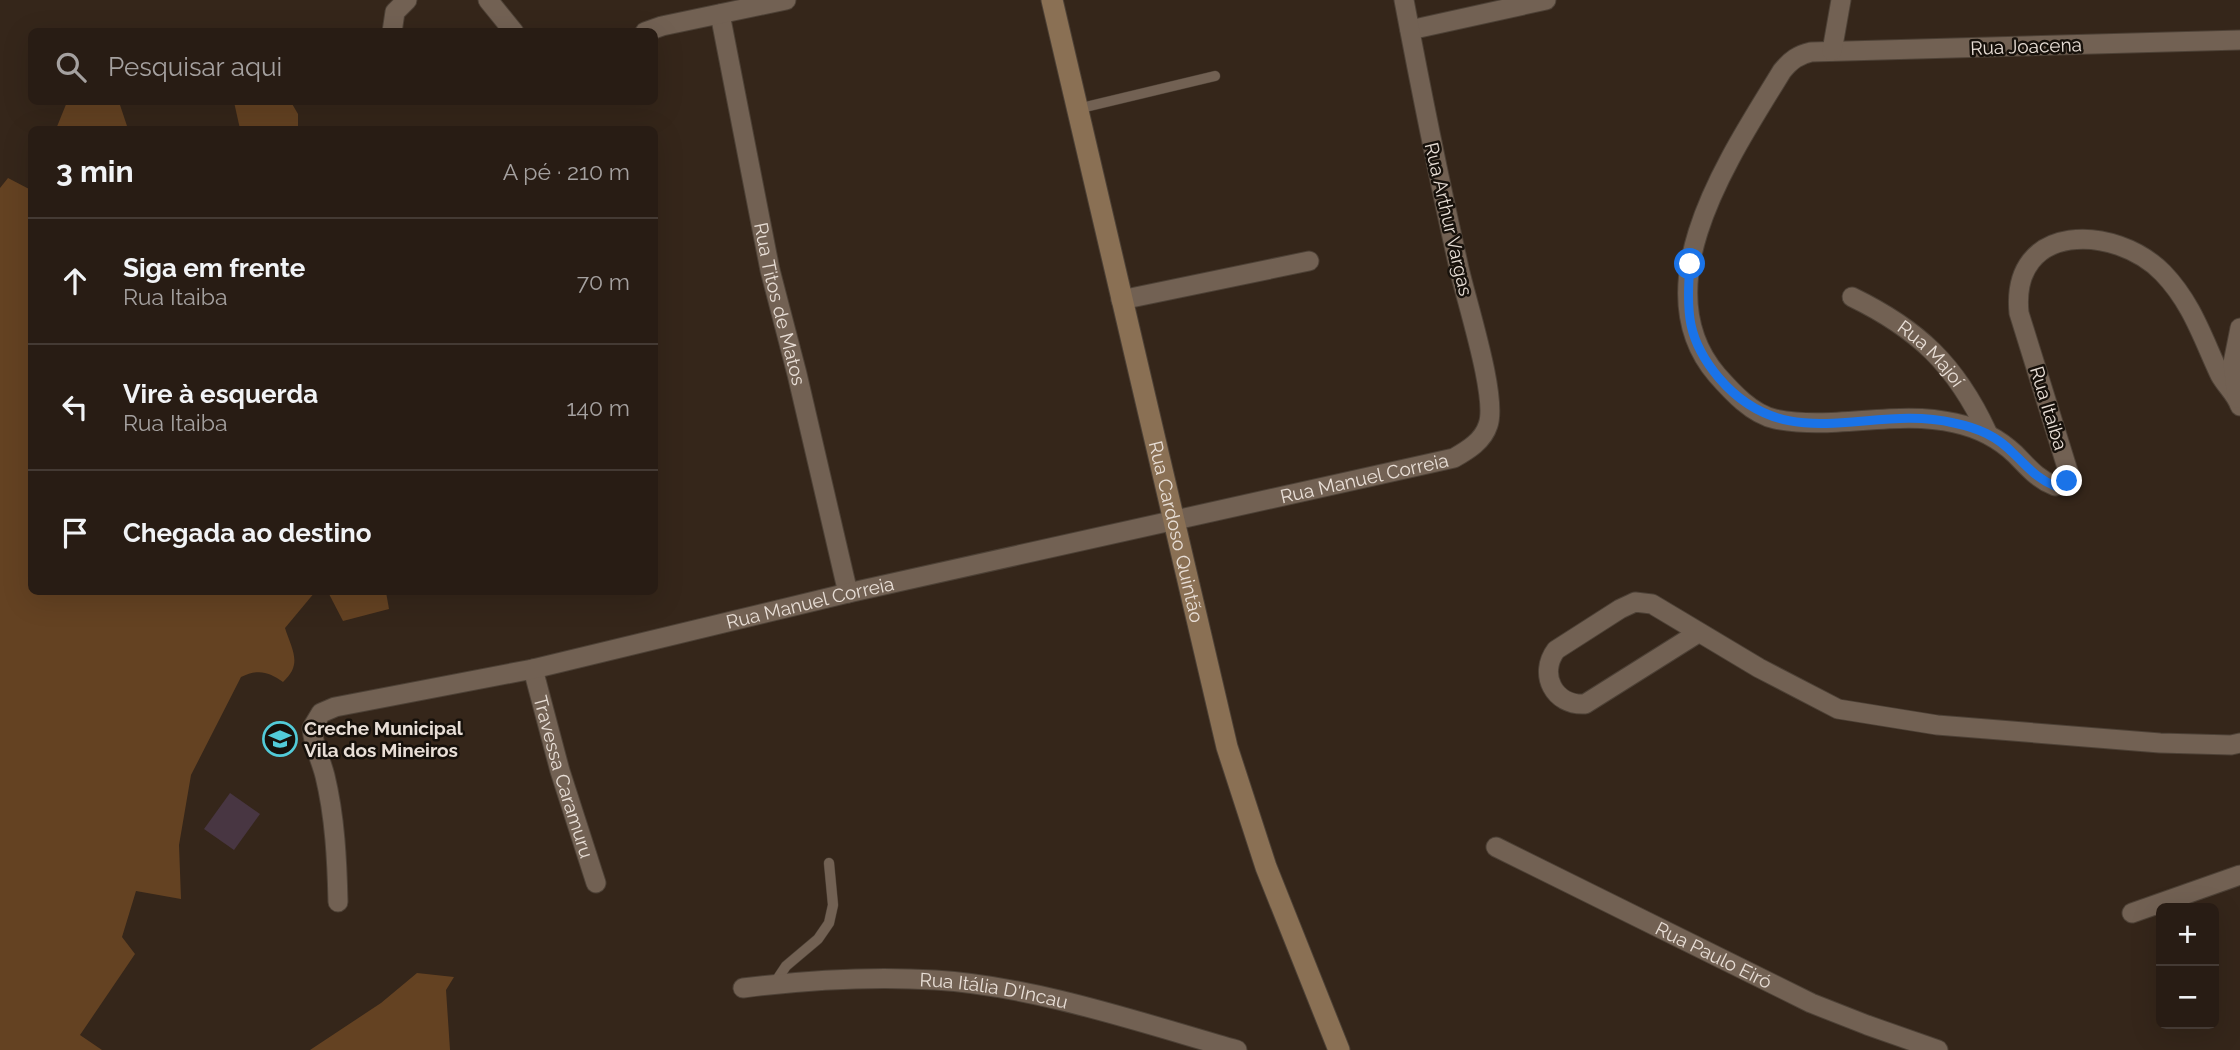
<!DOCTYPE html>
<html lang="pt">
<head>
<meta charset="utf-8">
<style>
	body { margin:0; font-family:Raleway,sans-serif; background:#342922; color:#f1f3f6 }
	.controls { position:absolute; right:21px; bottom:21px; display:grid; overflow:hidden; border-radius:10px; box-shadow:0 7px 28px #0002 }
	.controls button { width:63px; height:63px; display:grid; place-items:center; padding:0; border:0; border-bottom:2px solid #443a34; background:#281c14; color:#f1f3f6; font:35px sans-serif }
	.stop { position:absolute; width:21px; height:21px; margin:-16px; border:5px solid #1a73e8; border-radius:50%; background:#fff }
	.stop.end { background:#1a73e8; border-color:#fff; box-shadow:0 2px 7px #0008 }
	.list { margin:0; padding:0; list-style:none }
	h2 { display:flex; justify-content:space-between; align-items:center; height:91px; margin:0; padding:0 28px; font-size:30px }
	h2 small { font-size:23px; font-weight:400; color:#a5a1a0 }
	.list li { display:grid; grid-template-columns:46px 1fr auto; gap:21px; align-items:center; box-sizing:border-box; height:126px; padding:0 28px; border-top:2px solid #443a34 }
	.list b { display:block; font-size:26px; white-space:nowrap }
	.list p { margin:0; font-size:23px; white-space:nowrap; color:#a5a1a0 }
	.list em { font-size:23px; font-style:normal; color:#a5a1a0 }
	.icon { flex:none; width:38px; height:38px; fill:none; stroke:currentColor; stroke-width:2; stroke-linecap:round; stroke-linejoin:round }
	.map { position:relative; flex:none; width:2240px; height:1050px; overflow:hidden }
	.search { position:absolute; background:#281c14; box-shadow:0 7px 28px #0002; left:28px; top:28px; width:630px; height:77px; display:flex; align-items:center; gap:18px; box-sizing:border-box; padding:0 24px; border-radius:10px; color:#a5a1a0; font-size:26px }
	.panel { position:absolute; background:#281c14; box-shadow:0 7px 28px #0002; left:28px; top:126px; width:630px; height:469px; border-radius:10px }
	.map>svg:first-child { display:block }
	.green { fill:#644222 }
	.building { fill:#483642 }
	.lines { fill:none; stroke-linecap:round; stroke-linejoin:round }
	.lane-casing { stroke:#4d4136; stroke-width:11 }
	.street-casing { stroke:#4d4136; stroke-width:21 }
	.secondary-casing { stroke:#4d4136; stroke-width:23 }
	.lane { stroke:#726153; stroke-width:10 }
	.street { stroke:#726153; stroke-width:19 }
	.secondary { stroke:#8a7054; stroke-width:21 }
	.route { stroke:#1a73e8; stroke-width:9 }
	.labels { text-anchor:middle; stroke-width:5; stroke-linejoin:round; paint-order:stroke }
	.street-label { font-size:19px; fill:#e8ded6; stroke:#17110b }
	.poi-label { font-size:19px; font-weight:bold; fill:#e8ded6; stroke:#17110b; text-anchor:start }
</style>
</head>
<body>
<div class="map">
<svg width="2240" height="1050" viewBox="0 0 2240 1050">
	<rect width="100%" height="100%" fill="#35261a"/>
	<g class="green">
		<polygon points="67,102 119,102 128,129 56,129"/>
		<polygon points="234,102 291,102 298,114 298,126 290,129 240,129"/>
		<path d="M8,178L31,190L32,592H315L285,628C292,650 303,664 283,682C268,671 258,669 241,677L191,775L179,845L181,899L136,891L122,937L135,954L80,1035L102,1050H0V188Z"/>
		<polygon points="328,592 386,592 389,609 343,621"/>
		<polygon points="417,973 454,977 446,990 450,1050 310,1050 381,1003"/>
	</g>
	<polygon class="building" points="230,793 260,814 234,850 204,829"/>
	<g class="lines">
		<g class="lane-casing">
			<g id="lane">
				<polyline points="1077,109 1215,76"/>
				<polyline points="774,984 786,966 818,939 829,923 833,905 829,863"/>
			</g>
		</g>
		<g class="street-casing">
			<g id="street">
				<polyline points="488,0 514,32"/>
				<path id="s1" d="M720,14L770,270L797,374L848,593"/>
				<polyline points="1410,30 1546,0"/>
				<polyline points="392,32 395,12 407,0"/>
				<polyline points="645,32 662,26 786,0"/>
				<path d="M2240,40L1811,52C1798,55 1791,60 1782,71C1733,152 1640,285 1717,375C1732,392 1752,414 1775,419C1834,431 1896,409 1955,423C1978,428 1997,437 2015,454C2028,467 2037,479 2055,486L2067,481L2069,474L2019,313C2010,221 2115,224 2163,273C2192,303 2203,339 2220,375C2226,386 2236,394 2240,406"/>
				<polyline points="1832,51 1841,0"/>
				<path id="s2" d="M1852,297C1918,329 1956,365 1987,432"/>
				<polyline points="1121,300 1309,261"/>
				<polyline points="2237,398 2233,363 2240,328"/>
				<path d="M1698,633L1585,704C1554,706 1538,674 1556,650L1620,609L1635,602L1652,604L1759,668L1838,709L1937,725L2160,743L2231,745L2240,743"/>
				<path id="s3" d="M533,669L560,771L596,883"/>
				<path id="s4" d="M1496,847L1811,1003L1867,1025L1938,1050"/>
				<path id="s5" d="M338,902C337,861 335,817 325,776C321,760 313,745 312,728L321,713L335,707L533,669L848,593L1454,458C1468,450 1483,441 1488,425C1498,398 1466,300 1459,268C1439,179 1421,90 1404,0"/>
				<polyline points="2132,913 2240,875"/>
				<path id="s6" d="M743,988C807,980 871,976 935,980C1034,986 1142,1023 1237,1050"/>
			</g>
		</g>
		<g class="secondary-casing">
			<g id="secondary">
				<path id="s7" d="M1052,0L1227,747L1266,867L1339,1050"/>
			</g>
		</g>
		<use href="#lane" class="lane"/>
		<use href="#street" class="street"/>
		<use href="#secondary" class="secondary"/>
	</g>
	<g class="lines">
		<path class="route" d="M1690,264C1686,312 1687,340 1719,378C1788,459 1869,403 1954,423C1978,428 1997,436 2014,454C2028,467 2037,479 2055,486L2067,481"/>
	</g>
	<defs>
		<g id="school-ring" transform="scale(1.75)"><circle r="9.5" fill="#17110b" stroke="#52cbd9" stroke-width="1.5"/><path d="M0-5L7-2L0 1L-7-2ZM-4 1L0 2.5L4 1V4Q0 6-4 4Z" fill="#52cbd9"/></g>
	</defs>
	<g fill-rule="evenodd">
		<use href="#school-ring" x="280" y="739"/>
	</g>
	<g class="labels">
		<g class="street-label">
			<text transform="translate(2026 46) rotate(-2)" y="7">Rua Joacena</text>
			<text transform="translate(1449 219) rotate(77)" y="7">Rua Arthur Vargas</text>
			<text dy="7" stroke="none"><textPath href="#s1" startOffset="296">Rua Titos de Matos</textPath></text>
			<text dy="7" stroke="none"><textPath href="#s2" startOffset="98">Rua Majoí</textPath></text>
			<text transform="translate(2049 408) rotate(73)" y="7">Rua Itaiba</text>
			<text dy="7" stroke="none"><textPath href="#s5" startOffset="1264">Rua Manuel Correia</textPath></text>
			<text dy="7" stroke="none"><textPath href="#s7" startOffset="546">Rua Cardoso Quintão</textPath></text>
			<text dy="7" stroke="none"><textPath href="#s5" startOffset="696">Rua Manuel Correia</textPath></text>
			<text dy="7" stroke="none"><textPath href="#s3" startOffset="112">Travessa Caramuru</textPath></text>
			<text dy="7" stroke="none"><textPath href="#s4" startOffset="243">Rua Paulo Eiró</textPath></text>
			<text dy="7" stroke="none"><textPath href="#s6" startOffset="252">Rua Itália D'Incau</textPath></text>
		</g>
		<g class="poi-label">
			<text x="304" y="735">Creche Municipal<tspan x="304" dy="22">Vila dos Mineiros</tspan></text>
		</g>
	</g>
</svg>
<div class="controls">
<button>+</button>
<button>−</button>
</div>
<div class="stop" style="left:1690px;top:264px"></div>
<div class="stop end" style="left:2067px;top:481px"></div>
<div class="search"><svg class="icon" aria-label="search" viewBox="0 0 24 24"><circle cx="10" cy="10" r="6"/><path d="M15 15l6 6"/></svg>Pesquisar aqui</div>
<section class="panel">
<h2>3 min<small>A pé · 210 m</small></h2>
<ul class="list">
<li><svg class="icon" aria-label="ahead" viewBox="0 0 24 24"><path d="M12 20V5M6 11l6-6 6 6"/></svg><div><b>Siga em frente</b><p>Rua Itaiba</p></div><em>70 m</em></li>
<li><svg class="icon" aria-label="left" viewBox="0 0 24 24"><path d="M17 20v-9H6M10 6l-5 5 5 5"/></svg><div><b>Vire à esquerda</b><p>Rua Itaiba</p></div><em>140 m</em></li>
<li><svg class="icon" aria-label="arrive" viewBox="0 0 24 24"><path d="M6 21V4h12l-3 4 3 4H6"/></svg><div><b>Chegada ao destino</b></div></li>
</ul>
</section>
</div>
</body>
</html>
